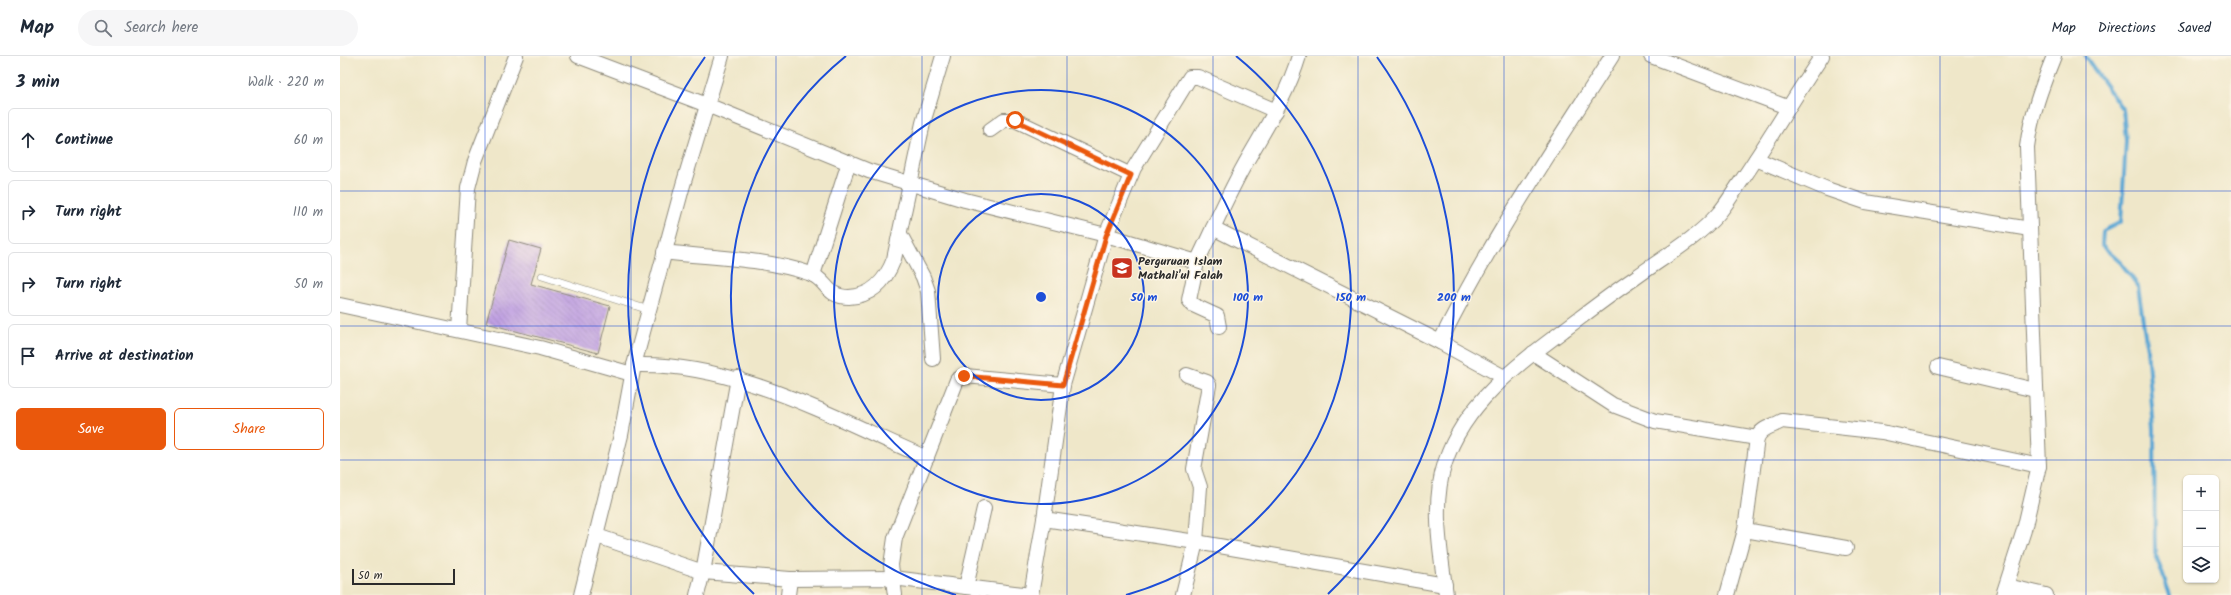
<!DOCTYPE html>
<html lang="en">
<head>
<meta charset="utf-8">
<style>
	body { margin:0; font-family:Kalam,sans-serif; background:#f6f6f7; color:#1f2937 }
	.controls { position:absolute; right:12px; bottom:12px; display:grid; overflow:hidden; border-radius:6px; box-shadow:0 1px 3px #0004 }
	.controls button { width:36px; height:36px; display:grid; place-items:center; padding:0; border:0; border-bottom:1px solid #e0e1e3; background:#fff; color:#1f2937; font:20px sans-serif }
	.scale { position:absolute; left:12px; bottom:10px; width:103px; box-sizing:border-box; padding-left:4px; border:2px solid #2b2b2b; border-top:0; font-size:11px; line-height:14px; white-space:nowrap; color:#2b2b2b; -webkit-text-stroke:3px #fcf5e5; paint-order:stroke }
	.stop { position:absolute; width:12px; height:12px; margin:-9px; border:3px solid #ea580c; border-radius:50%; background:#fff }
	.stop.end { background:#ea580c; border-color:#fff; box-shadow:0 1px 4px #0008 }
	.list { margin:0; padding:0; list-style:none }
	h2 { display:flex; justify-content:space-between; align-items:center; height:52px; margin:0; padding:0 16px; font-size:17px }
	h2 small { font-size:13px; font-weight:400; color:#747a83 }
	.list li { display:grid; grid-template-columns:26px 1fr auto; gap:12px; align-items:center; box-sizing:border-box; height:64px; margin:0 8px 8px; padding:0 8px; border:1px solid #e0e1e3; border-radius:6px }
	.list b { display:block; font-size:15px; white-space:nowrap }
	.list em { font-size:13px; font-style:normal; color:#747a83 }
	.actions { display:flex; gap:8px; padding:12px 16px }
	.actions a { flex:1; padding:9px 0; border:1px solid #ea580c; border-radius:6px; text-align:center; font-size:14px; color:#ea580c }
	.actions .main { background:#ea580c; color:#fff }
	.icon { flex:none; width:22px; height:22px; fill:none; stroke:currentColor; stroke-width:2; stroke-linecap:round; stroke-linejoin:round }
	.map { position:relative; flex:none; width:1891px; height:539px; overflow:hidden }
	header { display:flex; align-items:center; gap:24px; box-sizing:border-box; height:56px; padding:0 20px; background:#fff; border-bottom:1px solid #e0e1e3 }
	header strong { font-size:19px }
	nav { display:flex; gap:22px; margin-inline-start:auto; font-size:14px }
	.search { width:280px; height:36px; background:#f6f6f7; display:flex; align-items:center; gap:10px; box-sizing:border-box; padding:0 14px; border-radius:22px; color:#747a83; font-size:15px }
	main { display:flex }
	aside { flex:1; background:#fff }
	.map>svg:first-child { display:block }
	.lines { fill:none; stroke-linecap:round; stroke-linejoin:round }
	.stream { stroke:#5ba7d4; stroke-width:4 }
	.building { fill:url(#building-back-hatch) }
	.lane-casing { stroke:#8d897a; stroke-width:8 }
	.street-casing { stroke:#8d897a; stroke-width:16 }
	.lane { stroke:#fff; stroke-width:7 }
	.street { stroke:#fff; stroke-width:14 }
	.route { stroke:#ea580c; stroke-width:5 }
	.grid { fill:none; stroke:#1d4ed8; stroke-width:1; stroke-opacity:0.55 }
	.ring { fill:none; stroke:#1d4ed8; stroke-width:2 }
	.labels { text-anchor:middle; stroke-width:3; stroke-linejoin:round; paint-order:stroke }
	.poi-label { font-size:12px; font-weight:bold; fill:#2b2b2b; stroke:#fcf5e5; text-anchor:start }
	.centre { fill:#1d4ed8; stroke:#fcf5e5; stroke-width:2 }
	.ring-label { font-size:12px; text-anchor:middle; font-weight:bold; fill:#1d4ed8; stroke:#fcf5e5; stroke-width:3; stroke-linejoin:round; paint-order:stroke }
</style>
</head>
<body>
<header>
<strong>Map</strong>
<div class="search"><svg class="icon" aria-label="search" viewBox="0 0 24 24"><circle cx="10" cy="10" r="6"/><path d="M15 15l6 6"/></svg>Search here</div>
<nav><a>Map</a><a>Directions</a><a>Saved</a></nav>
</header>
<main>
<aside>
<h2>3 min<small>Walk · 220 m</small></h2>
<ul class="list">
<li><svg class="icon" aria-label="ahead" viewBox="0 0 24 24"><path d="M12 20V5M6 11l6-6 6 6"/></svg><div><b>Continue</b></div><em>60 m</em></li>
<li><svg class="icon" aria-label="right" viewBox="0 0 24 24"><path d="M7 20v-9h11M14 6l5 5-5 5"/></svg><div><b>Turn right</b></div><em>110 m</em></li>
<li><svg class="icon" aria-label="right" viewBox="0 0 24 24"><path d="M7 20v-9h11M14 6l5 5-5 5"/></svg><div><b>Turn right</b></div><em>50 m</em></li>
<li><svg class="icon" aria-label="arrive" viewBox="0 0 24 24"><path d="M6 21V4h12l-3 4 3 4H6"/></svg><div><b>Arrive at destination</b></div></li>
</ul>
<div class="actions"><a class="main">Save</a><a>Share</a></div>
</aside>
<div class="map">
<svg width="1891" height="539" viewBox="0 0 1891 539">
	<defs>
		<pattern id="building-back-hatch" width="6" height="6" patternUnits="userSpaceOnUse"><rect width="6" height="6" fill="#bc9be2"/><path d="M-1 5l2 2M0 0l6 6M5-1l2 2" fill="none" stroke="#997fb7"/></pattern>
	</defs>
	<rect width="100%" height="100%" fill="#fcf5e5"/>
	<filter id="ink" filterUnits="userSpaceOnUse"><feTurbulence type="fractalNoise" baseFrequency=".025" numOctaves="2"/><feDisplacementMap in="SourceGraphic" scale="8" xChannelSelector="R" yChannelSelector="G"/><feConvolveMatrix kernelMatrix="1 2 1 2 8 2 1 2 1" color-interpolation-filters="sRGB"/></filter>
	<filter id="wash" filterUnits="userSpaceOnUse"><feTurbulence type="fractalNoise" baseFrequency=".012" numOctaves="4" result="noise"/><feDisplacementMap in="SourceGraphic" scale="16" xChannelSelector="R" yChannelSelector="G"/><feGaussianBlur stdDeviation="0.9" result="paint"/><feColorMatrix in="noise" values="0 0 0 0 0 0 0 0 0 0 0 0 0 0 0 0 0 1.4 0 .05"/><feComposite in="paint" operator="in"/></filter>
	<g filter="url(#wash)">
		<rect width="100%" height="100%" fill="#efe7c9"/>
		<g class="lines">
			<polyline class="stream" points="1745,0 1783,54 1786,85 1781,166 1763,175 1762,190 1781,207 1798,230 1807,293 1814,373 1815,497 1830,539"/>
		</g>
		<g id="blocks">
			<polygon class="building" points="169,184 201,193 191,228 270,250 258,297 146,267"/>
		</g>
	</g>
	<g filter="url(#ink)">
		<use href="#blocks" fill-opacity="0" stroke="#8d897a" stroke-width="1"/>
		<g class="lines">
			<g class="lane-casing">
				<polyline id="lane" points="202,220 309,254"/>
			</g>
			<g class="street-casing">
				<g id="street">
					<path d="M238,0L367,49L529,115L625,144L766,179L857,206C874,171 889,135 909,101C928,68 948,37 959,0"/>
					<polyline points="1311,0 1447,51"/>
					<polyline points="936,55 858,21 850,21 794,112 766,179 723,329 704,463 856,486 1105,529"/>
					<polyline points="650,74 664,64 675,64 791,119"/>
					<polyline points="1416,103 1487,133 1525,146 1690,173"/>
					<polyline points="873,172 1100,286 1164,321"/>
					<polyline points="560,178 583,221 588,235 593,303"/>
					<path d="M324,196C372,202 425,202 471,218C487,224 486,241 509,241C533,240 546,224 554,203L583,67L603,0"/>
					<polyline points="857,206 849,244 853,249 877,260 879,271"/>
					<polyline points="473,219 509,106"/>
					<polyline points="0,249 200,292 292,318"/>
					<polyline points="119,274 128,132 135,105 176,0"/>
					<path d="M1100,286C1149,186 1212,94 1272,0"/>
					<polyline points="1193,297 1273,349 1315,365 1417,382"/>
					<path d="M294,309C397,306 494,362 587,402"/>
					<polyline points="1598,311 1695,334"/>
					<polyline points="1405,474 1506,492"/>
					<polyline points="257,480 363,516 398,322"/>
					<polyline points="1667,530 1706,539"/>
					<polyline points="626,531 644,452"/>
					<polyline points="241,539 281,379 294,309 343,129 382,0"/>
					<polyline points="357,539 363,516 450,523"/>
					<polyline points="448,539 450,523 553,522 691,539"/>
					<polyline points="555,539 551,509 555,482 617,324 625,320 723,329"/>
					<polyline points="691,539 704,463"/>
					<polyline points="843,539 856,486 860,431 854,413 869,329 867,326 847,319"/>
					<path d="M1106,539C1101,497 1091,449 1105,407C1124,348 1177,309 1224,274C1248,256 1271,238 1295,222C1322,202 1355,184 1378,158C1387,148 1394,135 1402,124C1430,83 1454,41 1482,0"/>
					<path d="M1387,539L1405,474L1417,382C1422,371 1432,371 1442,365L1542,376L1699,410"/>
					<path d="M1663,539L1684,474L1699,410L1687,91C1691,59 1702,30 1714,0"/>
				</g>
			</g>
			<use href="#lane" class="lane"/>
			<use href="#street" class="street"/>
		</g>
	</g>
	<g class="lines" filter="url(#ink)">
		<polyline class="route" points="624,320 723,329 766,180 791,119 675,64"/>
	</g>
	<path class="grid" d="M145,0V539M291,0V539M436,0V539M582,0V539M727,0V539M873,0V539M1018,0V539M1164,0V539M1309,0V539M1455,0V539M1600,0V539M1746,0V539M0,135H1891M0,270H1891M0,404H1891"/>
	<g class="ring">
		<circle cx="701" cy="241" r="103"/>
		<circle cx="701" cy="241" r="207"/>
		<path d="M616 539A310 310 0 0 1 506 0M896 0A310 310 0 0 1 786 539"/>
		<path d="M414 538A413 413 0 0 1 365 1M1037 1A413 413 0 0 1 988 538"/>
	</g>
	<defs>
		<g id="university-square" transform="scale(1.15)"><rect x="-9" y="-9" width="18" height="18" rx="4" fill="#c8321e" stroke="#fcf5e5"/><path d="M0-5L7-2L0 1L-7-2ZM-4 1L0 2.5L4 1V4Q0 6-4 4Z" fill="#fff"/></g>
	</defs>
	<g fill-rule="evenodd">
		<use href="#university-square" x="782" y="212"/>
	</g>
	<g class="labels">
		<g class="poi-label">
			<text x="798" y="209">Perguruan Islam<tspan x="798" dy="14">Mathali'ul Falah</tspan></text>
		</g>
	</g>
	<circle cx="701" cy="241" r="6" class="centre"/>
	<g class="ring-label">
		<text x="804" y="245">50 m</text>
		<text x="908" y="245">100 m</text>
		<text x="1011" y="245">150 m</text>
		<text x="1114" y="245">200 m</text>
	</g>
</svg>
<div class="controls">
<button>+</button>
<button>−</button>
<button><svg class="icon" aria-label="layers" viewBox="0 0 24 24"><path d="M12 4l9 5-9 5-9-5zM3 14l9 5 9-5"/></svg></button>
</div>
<div class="scale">50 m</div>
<div class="stop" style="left:675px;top:64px"></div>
<div class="stop end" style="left:624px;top:320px"></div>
</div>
</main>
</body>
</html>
